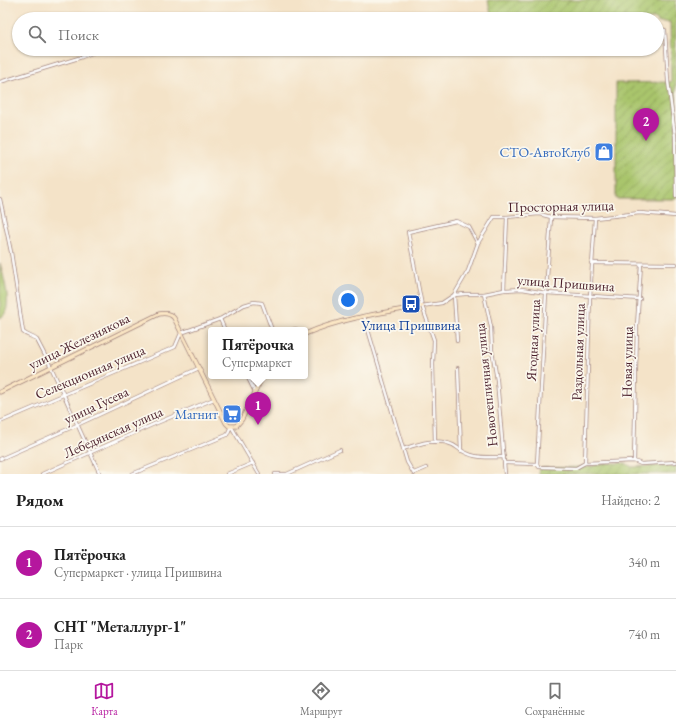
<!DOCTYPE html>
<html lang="ru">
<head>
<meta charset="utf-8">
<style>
	body { margin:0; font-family:"EB Garamond",serif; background:#f2f2f2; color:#222 }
	.you { position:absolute; left:348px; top:300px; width:14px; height:14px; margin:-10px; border:3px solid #fff; border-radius:50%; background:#1a73e8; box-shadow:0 0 0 6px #1a73e833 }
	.badge { display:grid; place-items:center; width:26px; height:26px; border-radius:50%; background:#b5179e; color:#fff; font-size:13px; font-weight:700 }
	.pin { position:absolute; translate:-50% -33px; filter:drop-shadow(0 1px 2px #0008) }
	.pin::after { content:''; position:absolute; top:21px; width:14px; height:12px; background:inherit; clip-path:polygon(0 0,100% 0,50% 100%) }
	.popup { position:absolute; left:208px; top:327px; width:100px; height:52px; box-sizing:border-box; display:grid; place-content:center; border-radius:4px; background:#fff; filter:drop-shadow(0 1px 3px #0005); font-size:13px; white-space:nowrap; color:#767676 }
	.popup b { font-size:15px; color:#222 }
	.popup::after { content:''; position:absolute; left:50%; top:100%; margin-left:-8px; border:8px solid transparent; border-top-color:#fff }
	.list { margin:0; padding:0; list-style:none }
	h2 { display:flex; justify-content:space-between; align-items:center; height:52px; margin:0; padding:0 16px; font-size:17px }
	h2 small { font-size:13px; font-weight:400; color:#767676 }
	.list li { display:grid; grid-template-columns:26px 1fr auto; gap:12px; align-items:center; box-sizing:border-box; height:72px; padding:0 16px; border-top:1px solid #e0e0e0 }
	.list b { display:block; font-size:15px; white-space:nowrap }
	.list p { margin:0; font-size:13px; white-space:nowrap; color:#767676 }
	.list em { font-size:13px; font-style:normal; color:#767676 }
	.icon { flex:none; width:22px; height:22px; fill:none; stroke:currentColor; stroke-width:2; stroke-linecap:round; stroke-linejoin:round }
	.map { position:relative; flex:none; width:676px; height:474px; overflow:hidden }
	.search { position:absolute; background:#fff; box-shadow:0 1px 3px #0004; left:12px; right:12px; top:12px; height:44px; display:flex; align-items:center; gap:10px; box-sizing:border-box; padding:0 14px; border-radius:22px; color:#767676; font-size:15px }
	.sheet { height:196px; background:#fff }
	nav { display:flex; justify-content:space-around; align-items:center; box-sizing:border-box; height:56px; border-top:1px solid #e0e0e0; background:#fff; font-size:11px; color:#767676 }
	nav a { display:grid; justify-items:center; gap:2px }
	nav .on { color:#b5179e }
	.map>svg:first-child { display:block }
	.green { fill:#a9c56c; stroke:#7a724c }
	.garden { fill:url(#garden-furrows); stroke:#7a724c }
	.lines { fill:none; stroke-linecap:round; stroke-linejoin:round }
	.street-casing { stroke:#9f817a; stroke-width:4 }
	.secondary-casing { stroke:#9f817a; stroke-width:5 }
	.street { stroke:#fff; stroke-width:2.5 }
	.secondary { stroke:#fbe6c4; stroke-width:3.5 }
	.labels { text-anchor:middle; stroke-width:3.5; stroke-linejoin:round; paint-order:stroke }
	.shop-label { font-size:14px; fill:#366cbe; stroke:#fbf7ec; text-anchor:end }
	.street-label { font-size:14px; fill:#4a1f2b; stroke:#fbf7ec }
	.transit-label { font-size:14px; fill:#164399; stroke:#fbf7ec }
</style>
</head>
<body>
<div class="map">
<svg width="676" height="474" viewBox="0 0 676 474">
	<defs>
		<pattern id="garden-furrows" width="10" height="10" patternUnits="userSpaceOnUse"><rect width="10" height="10" fill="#a9c56c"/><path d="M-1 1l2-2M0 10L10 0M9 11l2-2" fill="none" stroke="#8c9f59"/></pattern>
	</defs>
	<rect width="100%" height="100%" fill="#fbf7ec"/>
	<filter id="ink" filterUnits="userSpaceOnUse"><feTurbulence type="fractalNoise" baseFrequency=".025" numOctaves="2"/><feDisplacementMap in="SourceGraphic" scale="8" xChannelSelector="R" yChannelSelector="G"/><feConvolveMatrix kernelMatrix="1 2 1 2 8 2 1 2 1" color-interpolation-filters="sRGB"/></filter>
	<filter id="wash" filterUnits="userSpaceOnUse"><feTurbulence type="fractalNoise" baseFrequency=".012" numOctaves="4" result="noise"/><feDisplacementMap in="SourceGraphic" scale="16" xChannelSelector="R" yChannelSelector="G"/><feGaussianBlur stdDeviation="0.9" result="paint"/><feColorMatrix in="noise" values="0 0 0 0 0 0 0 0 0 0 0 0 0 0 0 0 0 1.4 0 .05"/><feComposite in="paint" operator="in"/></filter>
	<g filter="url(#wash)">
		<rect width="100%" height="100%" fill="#f4e3c8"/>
		<path class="green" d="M0,263C3,276 15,311 0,318Z"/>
		<g class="garden">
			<polygon points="488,0 676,0 676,199 616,199 616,83 671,82 670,22 657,22 657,19 492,19"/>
			<polygon points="607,463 625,463 632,467 676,465 676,474 538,474 540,468 588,467"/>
		</g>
	</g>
	<g filter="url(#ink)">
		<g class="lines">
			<g class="street-casing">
				<g id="street">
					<polyline points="657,29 665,30 668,81 675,136 676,196"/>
					<polyline points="0,82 82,57 101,49"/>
					<path d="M0,199L11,252L23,332C27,336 33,336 37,340L51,367L100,474"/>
					<polyline points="591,263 676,264"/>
					<polyline points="504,290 507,217"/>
					<polyline points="484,294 491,327 492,350 497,380 505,474"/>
					<polyline points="422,306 442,303 454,295 465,294 484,294 504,290 522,289 546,293 640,299"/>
					<polyline points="364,316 407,462 414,474"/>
					<polyline points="220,319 225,330"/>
					<polyline points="292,330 296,329 296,330"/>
					<polyline points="457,341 454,295 468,271 478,243 494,217 507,217 539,214 551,217 595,218 640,213 676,216"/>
					<polyline points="458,368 461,451"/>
					<polyline points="247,376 255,392"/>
					<polyline points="0,422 175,347 181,333 220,319 244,305 254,302 262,303 272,330"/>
					<polyline points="435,442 433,364 434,340 422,306 408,232 456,221 469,227 477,242"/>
					<path d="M403,449C418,444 437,437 453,445C461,450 465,454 475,456C484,458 494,457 504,457"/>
					<polyline points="0,459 77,425 199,368"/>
					<polyline points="634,461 637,326 641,264"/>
					<polyline points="505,463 537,464 539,467 576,468 585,463 634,461 641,464 676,462"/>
					<polyline points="585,463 590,297 595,218"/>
					<polyline points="537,464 546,293 551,217"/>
					<polyline points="414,473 426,468"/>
					<polyline points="42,474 152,425 214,399"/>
					<polyline points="132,474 227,435 231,426 259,474"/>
					<polyline points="227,474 253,463"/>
					<polyline points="275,474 287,474 340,450"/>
				</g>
			</g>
			<g class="secondary-casing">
				<g id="secondary">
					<path d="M305,334C342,318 381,313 422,306"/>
					<path d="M0,392L159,314C165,313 170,313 174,318L226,423L229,426H236L242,419L263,376"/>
				</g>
			</g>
			<use href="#street" class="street"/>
			<use href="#secondary" class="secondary"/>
		</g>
	</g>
	<defs>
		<g id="shop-square" transform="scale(1)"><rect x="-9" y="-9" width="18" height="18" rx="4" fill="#3f7fe0" stroke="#fbf7ec"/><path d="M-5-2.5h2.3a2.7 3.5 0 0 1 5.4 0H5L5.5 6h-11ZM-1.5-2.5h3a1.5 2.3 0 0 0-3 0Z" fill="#fff"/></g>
		<g id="bus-square" transform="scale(1)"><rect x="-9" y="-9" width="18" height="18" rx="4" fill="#1a4fb4" stroke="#fbf7ec"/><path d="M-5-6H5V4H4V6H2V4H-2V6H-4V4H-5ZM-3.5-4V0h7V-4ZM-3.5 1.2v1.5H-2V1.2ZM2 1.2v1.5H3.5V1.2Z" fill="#fff"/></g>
		<g id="supermarket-square" transform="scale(1)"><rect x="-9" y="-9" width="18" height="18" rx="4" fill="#3f7fe0" stroke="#fbf7ec"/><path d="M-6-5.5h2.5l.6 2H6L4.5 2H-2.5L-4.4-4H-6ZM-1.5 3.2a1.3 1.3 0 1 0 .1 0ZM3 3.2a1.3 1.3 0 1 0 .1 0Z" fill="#fff"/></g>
	</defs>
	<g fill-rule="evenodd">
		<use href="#shop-square" x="604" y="152"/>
		<use href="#bus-square" x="411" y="304"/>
		<use href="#supermarket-square" x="232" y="414"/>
	</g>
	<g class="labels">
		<g class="shop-label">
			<text x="590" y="157">СТО-АвтоКлуб</text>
			<text x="218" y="419">Магнит</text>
		</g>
		<g class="street-label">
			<text transform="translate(561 206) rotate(-1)" y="5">Просторная улица</text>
			<text transform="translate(566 283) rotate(4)" y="5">улица Пришвина</text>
			<text transform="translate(533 340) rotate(-87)" y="5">Ягодная улица</text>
			<text transform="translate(79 341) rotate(-26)" y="5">улица Железнякова</text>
			<text transform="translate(578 352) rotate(-88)" y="5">Раздольная улица</text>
			<text transform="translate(627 362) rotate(-89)" y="5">Новая улица</text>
			<text transform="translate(90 372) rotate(-23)" y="5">Селекционная улица</text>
			<text transform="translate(486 385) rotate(-96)" y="5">Новотепличная улица</text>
			<text transform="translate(96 405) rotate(-25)" y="5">улица Гусева</text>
			<text transform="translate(113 432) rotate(-24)" y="5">Лебедянская улица</text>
		</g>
		<g class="transit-label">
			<text x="411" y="330">Улица Пришвина</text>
		</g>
	</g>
</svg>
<div class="you"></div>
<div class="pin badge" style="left:258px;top:425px">1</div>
<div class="popup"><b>Пятёрочка</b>Супермаркет</div>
<div class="pin badge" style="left:646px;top:141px">2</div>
<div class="search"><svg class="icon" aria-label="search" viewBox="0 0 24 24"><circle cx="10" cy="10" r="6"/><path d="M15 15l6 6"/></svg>Поиск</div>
</div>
<section class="sheet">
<h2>Рядом<small>Найдено: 2</small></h2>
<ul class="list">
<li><span class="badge">1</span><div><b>Пятёрочка</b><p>Супермаркет · улица Пришвина</p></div><em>340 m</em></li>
<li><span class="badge">2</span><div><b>СНТ &quot;Металлург-1&quot;</b><p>Парк</p></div><em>740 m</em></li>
</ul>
</section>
<nav>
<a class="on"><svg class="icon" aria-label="map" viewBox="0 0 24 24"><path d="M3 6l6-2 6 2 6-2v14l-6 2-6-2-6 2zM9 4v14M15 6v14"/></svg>Карта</a>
<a><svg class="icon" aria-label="directions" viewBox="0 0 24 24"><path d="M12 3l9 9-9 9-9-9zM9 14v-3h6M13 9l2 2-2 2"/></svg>Маршрут</a>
<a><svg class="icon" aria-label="saved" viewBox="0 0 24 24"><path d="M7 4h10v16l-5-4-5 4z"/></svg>Сохранённые</a>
</nav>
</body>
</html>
